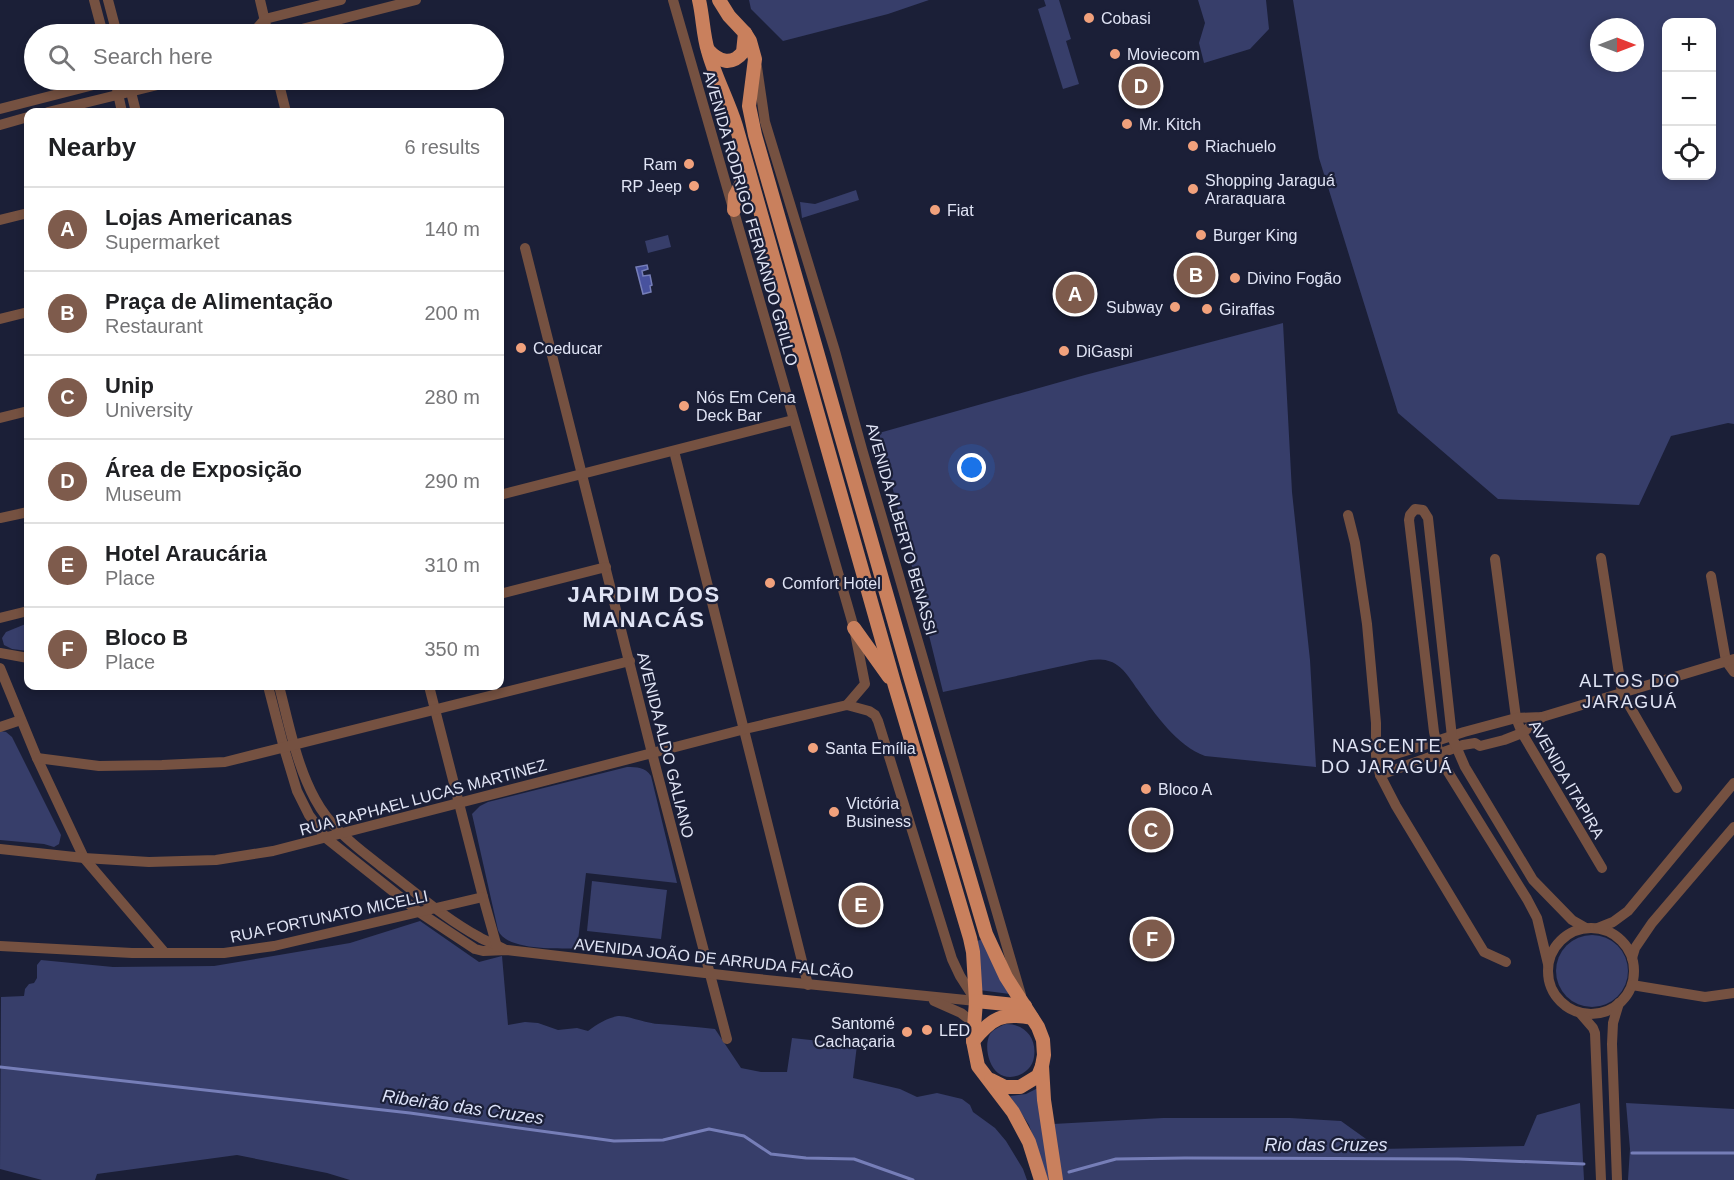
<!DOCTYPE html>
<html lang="en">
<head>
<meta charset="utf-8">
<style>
	body { margin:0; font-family:Helvetica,sans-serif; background:#f6f6f6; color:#202124 }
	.controls { position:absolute; right:18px; top:18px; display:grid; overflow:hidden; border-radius:12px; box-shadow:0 3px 9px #0003 }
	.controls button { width:54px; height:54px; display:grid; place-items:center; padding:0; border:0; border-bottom:2px solid #e0e0e0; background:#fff; color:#202124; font:30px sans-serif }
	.compass { position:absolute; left:1590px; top:18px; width:54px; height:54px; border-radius:50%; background:#fff; box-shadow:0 3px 9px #0003; rotate:90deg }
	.you { position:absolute; left:972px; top:468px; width:21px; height:21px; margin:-15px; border:4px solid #fff; border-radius:50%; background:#1a73e8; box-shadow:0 0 0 9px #1a73e833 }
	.badge { display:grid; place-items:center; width:39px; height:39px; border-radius:50%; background:#7e5b4c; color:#fff; font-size:20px; font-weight:700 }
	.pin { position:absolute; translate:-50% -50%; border:3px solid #fff; box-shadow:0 2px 6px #0006 }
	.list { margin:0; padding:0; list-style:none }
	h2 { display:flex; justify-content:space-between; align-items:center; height:78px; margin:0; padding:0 24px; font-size:26px }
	h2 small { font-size:20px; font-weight:400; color:#757577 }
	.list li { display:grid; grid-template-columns:39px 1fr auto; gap:18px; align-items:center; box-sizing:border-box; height:84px; padding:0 24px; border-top:2px solid #e0e0e0 }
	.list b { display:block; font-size:22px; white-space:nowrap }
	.list p { margin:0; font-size:20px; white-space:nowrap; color:#757577 }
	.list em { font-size:20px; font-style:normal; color:#757577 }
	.icon { flex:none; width:33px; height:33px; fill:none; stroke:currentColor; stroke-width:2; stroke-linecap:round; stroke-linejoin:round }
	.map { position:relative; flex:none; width:1734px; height:1180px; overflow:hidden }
	.search { position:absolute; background:#fff; box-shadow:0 3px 9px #0003; left:24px; top:24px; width:480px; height:66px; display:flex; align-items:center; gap:15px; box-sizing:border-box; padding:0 21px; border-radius:33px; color:#757577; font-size:22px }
	.panel { position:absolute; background:#fff; box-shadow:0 3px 9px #0003; left:24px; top:108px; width:480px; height:582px; border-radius:12px }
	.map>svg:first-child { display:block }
	.green { fill:#373e6a; fill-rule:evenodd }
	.water { fill:#48529e; stroke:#767eb8; stroke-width:1.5 }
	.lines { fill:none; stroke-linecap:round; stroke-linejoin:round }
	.stream { stroke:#767eb8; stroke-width:3 }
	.minor { stroke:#755141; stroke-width:10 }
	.major { stroke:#c9805d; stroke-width:14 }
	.poi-dot { fill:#f1a17c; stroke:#1b1f37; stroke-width:2 }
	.labels { text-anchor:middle; stroke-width:4.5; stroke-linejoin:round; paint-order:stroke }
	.poi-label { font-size:16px; fill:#e0e4f5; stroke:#1b1f37; text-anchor:start }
	.street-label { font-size:16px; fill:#e0e4f5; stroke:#1b1f37 }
	.neighbourhood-label { font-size:18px; letter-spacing:1.5px; fill:#e0e4f5; stroke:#1b1f37 }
	.water-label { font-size:18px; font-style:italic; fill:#dde3f9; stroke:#1b1f37 }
	.district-label { font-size:22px; font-weight:bold; letter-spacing:1.5px; fill:#e0e4f5; stroke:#1b1f37 }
</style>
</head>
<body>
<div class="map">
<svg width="1734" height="1180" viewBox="0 0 1734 1180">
	<rect width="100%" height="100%" fill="#1b1f37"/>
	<g class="green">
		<polygon points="749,0 929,0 888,14 783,41 751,9"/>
		<polygon points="1044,0 1059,0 1071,39 1066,41 1079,84 1063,89 1038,9 1046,6"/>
		<polygon points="1198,0 1266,0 1269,29 1250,49 1204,63 1199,43 1205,23"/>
		<path d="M1293,0H1734V424L1728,423L1671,436L1639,505L1498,499L1398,413L1319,158ZM1666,22H1712V176H1666ZM1599,27H1635V63H1599Z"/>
		<polygon points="856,190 859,200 802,218 800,202 815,204"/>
		<polygon points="668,235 671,247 648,253 645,241"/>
		<path d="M1283,323L1292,492L1310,660L1316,767L1205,756C1177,746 1155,714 1138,690C1132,682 1126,671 1117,665C1109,659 1099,659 1090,660L943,692L879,433L1085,375Z"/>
		<polygon points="28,623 28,651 12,649 4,645 2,638 6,632"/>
		<polygon points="0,731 6,732 12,737 61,835 59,844 54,847 44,844 0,840"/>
		<path d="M627,767C637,767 645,767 651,776L677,883L586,873L577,949C557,948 506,951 498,930L472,814L480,806L488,802Z"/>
		<polygon points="592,881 667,890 661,939 587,931"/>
		<path d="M420,921L479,962L502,956L508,1025L525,1022L538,1023L558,1030L577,1028L588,1031C597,1024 607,1018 618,1016C626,1015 648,1024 659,1024C678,1025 696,1027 715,1029L741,1068L761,1072H787L792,1038L857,1045L853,1078L900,1089L917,1097L937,1093L962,1099L970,1105L973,1112L995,1128L1006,1141L1023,1169L1027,1180H350L327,1173L237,1155L97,1174L95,1180H42L0,1169L1,997L24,996L25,989L29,984L34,983L37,978V965L41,960L113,967L214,966L350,943Z"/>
		<circle cx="1592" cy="971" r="36"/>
		<polygon points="982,939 1010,994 979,990 975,942"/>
		<path d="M1006,1024C1025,1024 1037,1038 1034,1057C1032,1073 1011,1083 998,1073C988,1065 984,1045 990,1034C994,1029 1000,1026 1006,1024Z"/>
		<polygon points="1038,1088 1052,1180 1048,1180 1029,1125 1010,1096 1026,1094"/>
		<polygon points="1580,1103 1584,1180 1062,1180 1053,1124 1163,1118 1290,1118 1341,1121 1380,1149 1524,1146 1537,1115"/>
		<polygon points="1626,1103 1734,1109 1734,1180 1628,1180 1630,1149"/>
	</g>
	<polygon class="water" points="647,265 648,269 642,271 643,276 650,275 652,285 650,286 651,292 643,294 636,267"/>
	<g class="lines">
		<g class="stream">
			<polyline points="0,1067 410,1113 614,1141 663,1140 709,1129 744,1136 771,1154 806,1158 854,1159 913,1180"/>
			<polyline points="1632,1153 1734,1153"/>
			<polyline points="1069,1172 1116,1159 1185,1158 1458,1159 1584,1164"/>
		</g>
		<g class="minor">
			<polyline points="94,0 103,34"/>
			<polyline points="108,0 117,34"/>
			<polyline points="260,0 268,34"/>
			<polyline points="673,0 854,628 865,684 847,705"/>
			<polyline points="252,34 265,19 341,0"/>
			<polyline points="282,34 416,0"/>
			<polyline points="757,67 765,122 835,351 862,449 1021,995"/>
			<polyline points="128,80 136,112"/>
			<polyline points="278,80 286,112"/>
			<polyline points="117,89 122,112"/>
			<polyline points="0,109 113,80"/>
			<polyline points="48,112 178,80"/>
			<polyline points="0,125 28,117"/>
			<polyline points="0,220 28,213"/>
			<polyline points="525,248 652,753 727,1039"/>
			<polyline points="0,319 28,312"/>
			<polyline points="0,418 28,411"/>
			<polyline points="674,451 808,985"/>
			<polyline points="500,495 793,420"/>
			<polyline points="1348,515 1355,543 1367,624 1376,723 1376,755 1380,775 1396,806 1484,952 1506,962"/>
			<polyline points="0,518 28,512"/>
			<polyline points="1601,558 1622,693 1677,788"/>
			<polyline points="1495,559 1516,718 1522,733 1602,868"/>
			<polyline points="1711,576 1726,661 1734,672"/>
			<polyline points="500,594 606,567"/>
			<polyline points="0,618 28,611"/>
			<polyline points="0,653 28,658"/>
			<polyline points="0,668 37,758 84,858 165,953"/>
			<polyline points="268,686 284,748 297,791 309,815 326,838 419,912 475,949 483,951 507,950 748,978 976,1001"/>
			<path d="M279,686C289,724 296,764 315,799C331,829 357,847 382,867C414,891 444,918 479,937C487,942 496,944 504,949"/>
			<polyline points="429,686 483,897 497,947"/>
			<polyline points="0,727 21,720"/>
			<polyline points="1376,755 1386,753 1393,755 1464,732 1516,718 1542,717 1734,659"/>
			<polyline points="37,758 99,766 162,765 225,762 630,661"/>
			<polyline points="1380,775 1463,745 1475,743 1480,746 1504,740 1522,733 1542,717"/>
			<polyline points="0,849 84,858 149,862 216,860 273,851 745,729 847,705 869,711 875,715 878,721 952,959 960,976 976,1001"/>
			<circle cx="1591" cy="971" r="43"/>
			<polyline points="1598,928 1613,922 1628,911 1734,783"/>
			<polyline points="0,946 132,953 224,953 274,946 483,897"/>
			<polyline points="1632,958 1635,948 1652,923 1734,827"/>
			<polyline points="1548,964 1537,918 1527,899 1440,759 1434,732 1409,520 1410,515 1415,509 1423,510 1428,518 1452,737 1465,767 1533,880 1572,920 1586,928"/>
			<polyline points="1632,985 1705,997 1734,993"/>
			<polyline points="934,1001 961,1013 974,1023"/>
			<polyline points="1580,1013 1593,1028 1595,1033 1601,1180"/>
			<polyline points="1617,1180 1612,1044 1613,1023 1619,1003"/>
		</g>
		<g class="major">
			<path d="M699,0C703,17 703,35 708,51C715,77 728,100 736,126L895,686L970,938L973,952L976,1001L973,1041L978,1066L1013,1112L1029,1142L1041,1180"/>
			<polyline points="719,0 729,16 745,33 750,41 755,59 749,106 755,135 909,673 986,934 1006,977 1038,1027 1043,1040 1044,1055 1042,1066 1044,1100 1056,1180"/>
			<path d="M708,50C719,62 732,66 743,52L745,33"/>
			<polyline points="734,210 735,196 748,171"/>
			<polyline points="854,628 889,677"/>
			<polyline points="976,1001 1025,1006"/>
			<path d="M973,1041C992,1018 1002,1012 1032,1018"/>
			<polyline points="991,1080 1005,1087 1020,1087 1038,1076 1042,1066"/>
		</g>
	</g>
	<g class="poi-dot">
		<circle cx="1089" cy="18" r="6"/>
		<circle cx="1115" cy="54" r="6"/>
		<circle cx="1127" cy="124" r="6"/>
		<circle cx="1193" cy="146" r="6"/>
		<circle cx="689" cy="164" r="6"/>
		<circle cx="694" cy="186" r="6"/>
		<circle cx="1193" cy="189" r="6"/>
		<circle cx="935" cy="210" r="6"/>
		<circle cx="1201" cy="235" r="6"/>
		<circle cx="1235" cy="278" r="6"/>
		<circle cx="1175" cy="307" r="6"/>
		<circle cx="1207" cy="309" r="6"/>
		<circle cx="521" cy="348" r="6"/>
		<circle cx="1064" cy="351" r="6"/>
		<circle cx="684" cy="406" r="6"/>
		<circle cx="770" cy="583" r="6"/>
		<circle cx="813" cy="748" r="6"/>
		<circle cx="1146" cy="789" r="6"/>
		<circle cx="834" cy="812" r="6"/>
		<circle cx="927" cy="1030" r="6"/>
		<circle cx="907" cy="1032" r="6"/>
	</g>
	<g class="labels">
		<g class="poi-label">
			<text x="1101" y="24">Cobasi</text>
			<text x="1127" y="60">Moviecom</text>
			<text x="1139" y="130">Mr. Kitch</text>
			<text x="1205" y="152">Riachuelo</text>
			<text x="677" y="170" text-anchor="end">Ram</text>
			<text x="1205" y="186">Shopping Jaraguá<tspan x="1205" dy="18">Araraquara</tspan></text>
			<text x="682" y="192" text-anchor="end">RP Jeep</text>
			<text x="947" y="216">Fiat</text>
			<text x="1213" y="241">Burger King</text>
			<text x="1247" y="284">Divino Fogão</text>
			<text x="1163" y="313" text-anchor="end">Subway</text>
			<text x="1219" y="315">Giraffas</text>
			<text x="533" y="354">Coeducar</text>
			<text x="1076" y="357">DiGaspi</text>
			<text x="696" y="403">Nós Em Cena<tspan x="696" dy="18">Deck Bar</tspan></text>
			<text x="782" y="589">Comfort Hotel</text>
			<text x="825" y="754">Santa Emília</text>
			<text x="1158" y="795">Bloco A</text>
			<text x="846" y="809">Victória<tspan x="846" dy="18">Business</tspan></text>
			<text x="895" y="1029" text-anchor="end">Santomé<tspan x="895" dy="18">Cachaçaria</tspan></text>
			<text x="939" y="1036">LED</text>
		</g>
		<g class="street-label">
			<text transform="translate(751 218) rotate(74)" y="6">AVENIDA RODRIGO FERNANDO GRILLO</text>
			<text transform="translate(902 529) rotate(74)" y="6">AVENIDA ALBERTO BENASSI</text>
			<text transform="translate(666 745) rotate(76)" y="6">AVENIDA ALDO GALIANO</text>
			<text transform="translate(1567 779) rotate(60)" y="6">AVENIDA ITAPIRA</text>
			<text transform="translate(423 797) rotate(-15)" y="6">RUA RAPHAEL LUCAS MARTINEZ</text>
			<text transform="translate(329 916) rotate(-12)" y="6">RUA FORTUNATO MICELLI</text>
			<text transform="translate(714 958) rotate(6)" y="6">AVENIDA JOÃO DE ARRUDA FALCÃO</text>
		</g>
		<g class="neighbourhood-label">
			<text x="1630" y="687">ALTOS DO<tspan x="1630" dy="21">JARAGUÁ</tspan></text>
			<text x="1387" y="752">NASCENTE<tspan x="1387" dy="21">DO JARAGUÁ</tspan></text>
		</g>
		<g class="water-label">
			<text transform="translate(463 1107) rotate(8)" y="6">Ribeirão das Cruzes</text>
			<text x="1326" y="1151">Rio das Cruzes</text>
		</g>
		<g class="district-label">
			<text x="644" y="602">JARDIM DOS<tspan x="644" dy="25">MANACÁS</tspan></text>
		</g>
	</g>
</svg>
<div class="controls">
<button>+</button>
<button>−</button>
<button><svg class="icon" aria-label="locate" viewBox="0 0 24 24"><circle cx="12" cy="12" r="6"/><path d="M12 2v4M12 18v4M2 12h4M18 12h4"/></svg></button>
</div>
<svg class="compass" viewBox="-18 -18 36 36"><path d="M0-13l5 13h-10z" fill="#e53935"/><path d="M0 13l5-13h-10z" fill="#757577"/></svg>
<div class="you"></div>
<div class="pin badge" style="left:1075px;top:294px">A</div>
<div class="pin badge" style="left:1196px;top:275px">B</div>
<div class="pin badge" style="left:1151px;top:830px">C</div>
<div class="pin badge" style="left:1141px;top:86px">D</div>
<div class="pin badge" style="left:861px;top:905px">E</div>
<div class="pin badge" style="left:1152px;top:939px">F</div>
<div class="search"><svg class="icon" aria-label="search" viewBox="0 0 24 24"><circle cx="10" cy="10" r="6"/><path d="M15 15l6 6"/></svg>Search here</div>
<section class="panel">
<h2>Nearby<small>6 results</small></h2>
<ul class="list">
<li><span class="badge">A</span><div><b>Lojas Americanas</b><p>Supermarket</p></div><em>140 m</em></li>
<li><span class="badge">B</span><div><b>Praça de Alimentação</b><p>Restaurant</p></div><em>200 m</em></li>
<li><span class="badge">C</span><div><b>Unip</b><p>University</p></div><em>280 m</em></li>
<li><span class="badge">D</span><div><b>Área de Exposição</b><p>Museum</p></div><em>290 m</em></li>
<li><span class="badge">E</span><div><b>Hotel Araucária</b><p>Place</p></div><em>310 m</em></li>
<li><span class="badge">F</span><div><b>Bloco B</b><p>Place</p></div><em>350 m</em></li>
</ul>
</section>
</div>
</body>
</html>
